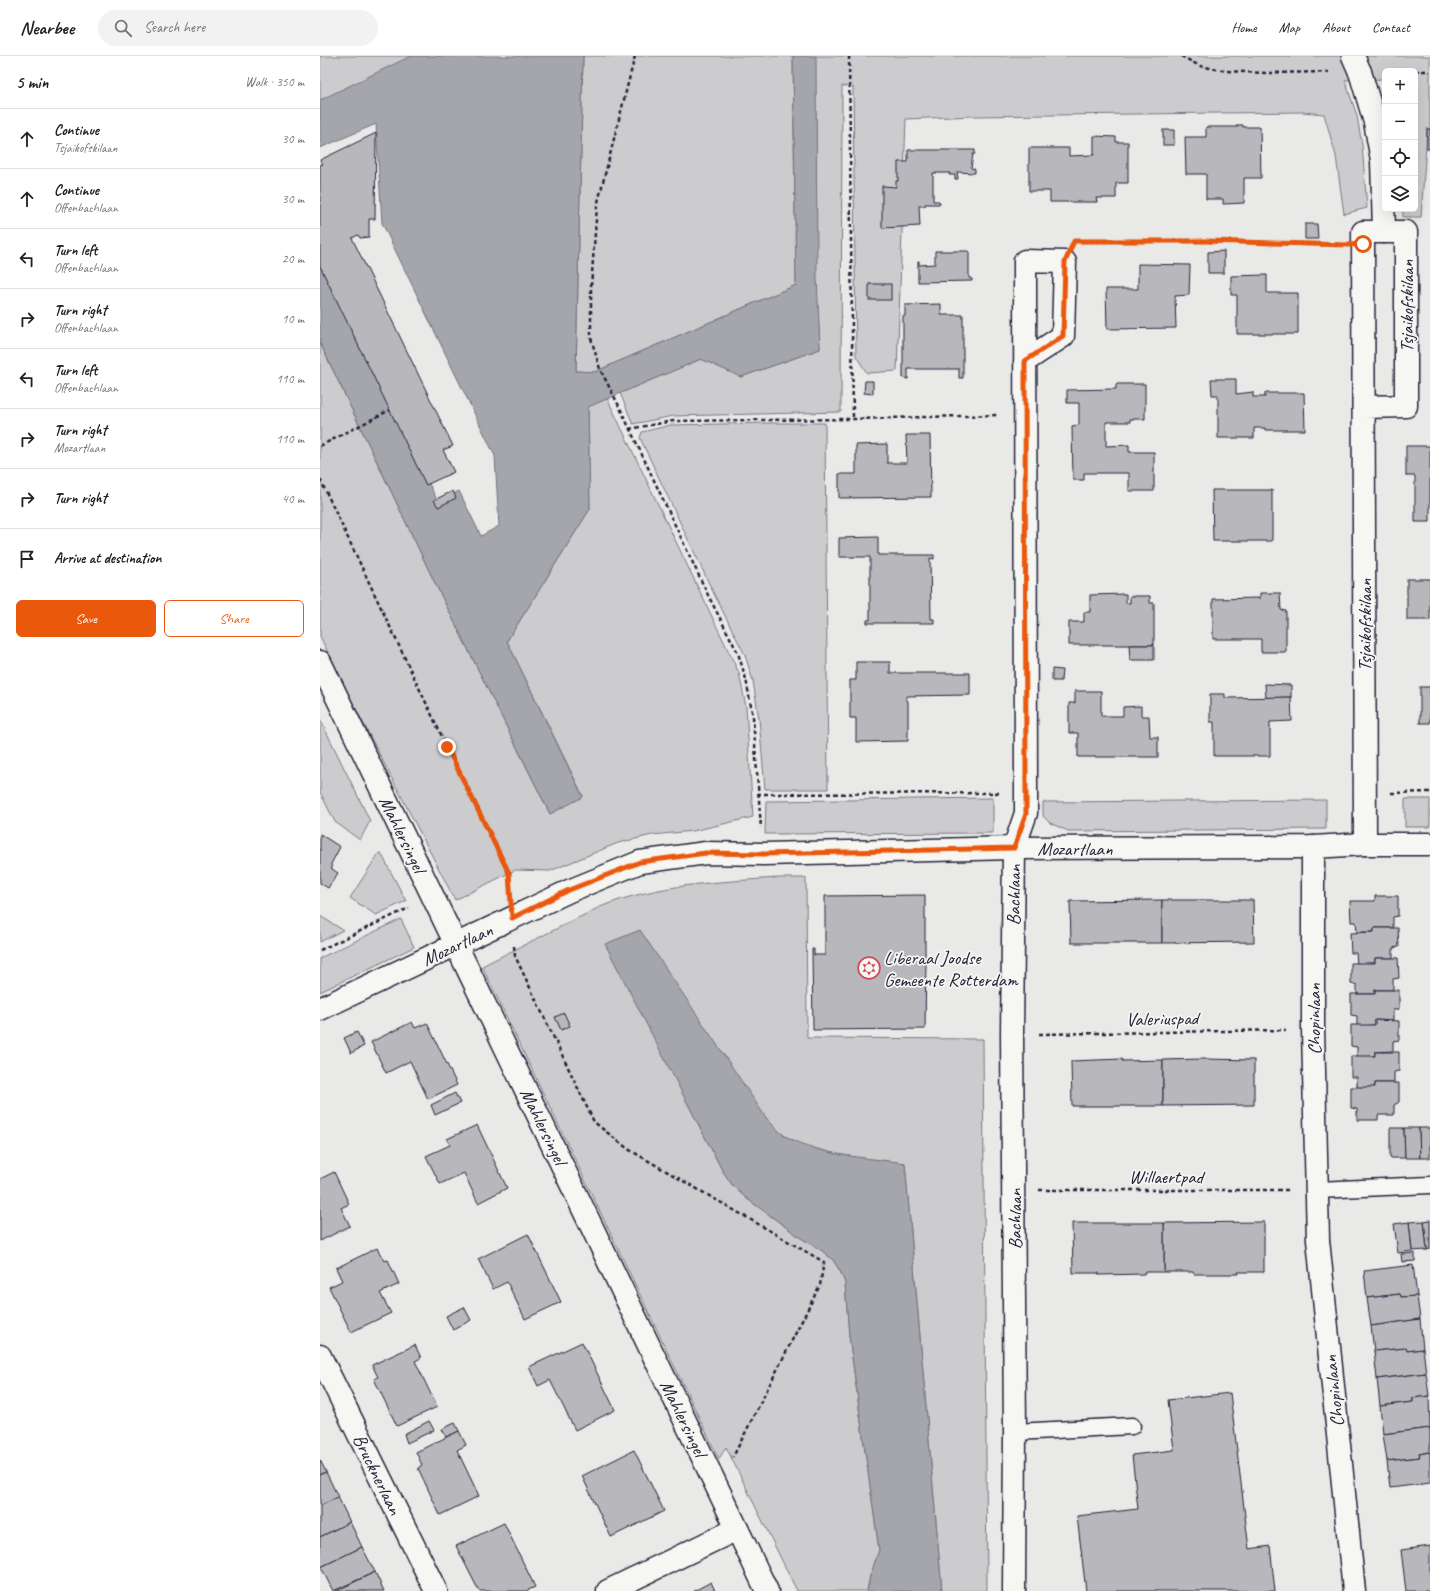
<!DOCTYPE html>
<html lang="en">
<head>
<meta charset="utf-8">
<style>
	body { margin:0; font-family:Caveat,sans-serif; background:#f2f2f2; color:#222 }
	.controls { position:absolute; right:12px; top:12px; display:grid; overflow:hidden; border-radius:6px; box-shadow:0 4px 16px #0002 }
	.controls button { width:36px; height:36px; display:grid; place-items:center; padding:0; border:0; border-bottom:1px solid #e0e0e0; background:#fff; color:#222; font:20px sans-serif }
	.stop { position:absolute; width:12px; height:12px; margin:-9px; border:3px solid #ea580c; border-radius:50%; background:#fff }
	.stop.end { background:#ea580c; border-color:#fff; box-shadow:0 1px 4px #0008 }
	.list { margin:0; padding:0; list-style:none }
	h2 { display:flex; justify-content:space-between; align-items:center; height:52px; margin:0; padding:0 16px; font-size:17px }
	h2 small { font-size:13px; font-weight:400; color:#767676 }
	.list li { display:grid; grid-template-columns:26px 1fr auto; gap:12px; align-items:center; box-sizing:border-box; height:60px; padding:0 16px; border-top:1px solid #e0e0e0 }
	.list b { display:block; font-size:15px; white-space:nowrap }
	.list p { margin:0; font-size:13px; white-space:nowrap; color:#767676 }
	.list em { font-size:13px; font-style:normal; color:#767676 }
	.actions { display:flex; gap:8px; padding:12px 16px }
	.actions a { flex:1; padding:9px 0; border:1px solid #ea580c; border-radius:6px; text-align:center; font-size:14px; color:#ea580c }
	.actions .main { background:#ea580c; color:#fff }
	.icon { flex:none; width:22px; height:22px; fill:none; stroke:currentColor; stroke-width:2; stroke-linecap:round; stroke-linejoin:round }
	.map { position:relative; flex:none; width:1110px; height:1535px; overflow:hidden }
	header { display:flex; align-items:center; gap:24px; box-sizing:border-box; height:56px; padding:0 20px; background:#fff; border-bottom:1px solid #e0e0e0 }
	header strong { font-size:19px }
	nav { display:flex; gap:22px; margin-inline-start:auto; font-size:14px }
	.search { width:280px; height:36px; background:#f2f2f2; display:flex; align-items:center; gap:10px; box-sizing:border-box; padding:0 14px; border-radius:22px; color:#767676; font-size:15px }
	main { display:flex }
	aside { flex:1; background:#fff }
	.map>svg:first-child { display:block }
	.green { fill:#ccccce; stroke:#777784 }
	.water { fill:#a5a5ac; stroke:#71717f }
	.building { fill:#b8b8bc; stroke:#22223b }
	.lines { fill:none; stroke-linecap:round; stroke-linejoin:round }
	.service-casing { stroke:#22223b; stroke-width:19 }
	.pedestrian-casing { stroke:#22223b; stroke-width:25 }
	.minor-casing { stroke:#22223b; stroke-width:25 }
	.path { stroke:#22223b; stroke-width:2.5; stroke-dasharray:4 3; stroke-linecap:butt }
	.service { stroke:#f6f6f2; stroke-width:16 }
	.pedestrian { stroke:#f6f6f2; stroke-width:22 }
	.minor { stroke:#f6f6f2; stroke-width:22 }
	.route { stroke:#ea580c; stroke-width:5 }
	.labels { text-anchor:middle; stroke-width:3.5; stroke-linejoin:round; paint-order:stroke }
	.street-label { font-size:19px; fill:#22223b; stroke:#f6f6f2 }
	.poi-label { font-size:19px; fill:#22223b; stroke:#f6f6f2; text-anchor:start }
</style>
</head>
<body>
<header>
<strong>Nearbee</strong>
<div class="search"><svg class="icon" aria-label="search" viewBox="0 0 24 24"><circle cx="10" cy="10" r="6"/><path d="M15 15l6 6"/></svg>Search here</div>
<nav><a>Home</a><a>Map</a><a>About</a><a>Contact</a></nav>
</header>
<main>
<aside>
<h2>5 min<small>Walk · 350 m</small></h2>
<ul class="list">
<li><svg class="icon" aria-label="ahead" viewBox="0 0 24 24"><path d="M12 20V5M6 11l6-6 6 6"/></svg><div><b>Continue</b><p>Tsjaikofskilaan</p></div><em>30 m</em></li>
<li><svg class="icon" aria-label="ahead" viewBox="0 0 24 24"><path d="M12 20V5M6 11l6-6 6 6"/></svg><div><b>Continue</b><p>Offenbachlaan</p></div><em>30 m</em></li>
<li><svg class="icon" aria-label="left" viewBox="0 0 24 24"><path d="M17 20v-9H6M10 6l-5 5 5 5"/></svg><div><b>Turn left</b><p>Offenbachlaan</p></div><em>20 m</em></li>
<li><svg class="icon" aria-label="right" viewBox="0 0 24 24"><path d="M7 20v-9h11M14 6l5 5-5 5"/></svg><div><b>Turn right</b><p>Offenbachlaan</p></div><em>10 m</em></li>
<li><svg class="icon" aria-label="left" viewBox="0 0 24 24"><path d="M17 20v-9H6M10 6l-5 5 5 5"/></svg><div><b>Turn left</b><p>Offenbachlaan</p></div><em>110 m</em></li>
<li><svg class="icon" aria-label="right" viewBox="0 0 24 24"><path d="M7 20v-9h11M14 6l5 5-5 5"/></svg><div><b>Turn right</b><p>Mozartlaan</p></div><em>110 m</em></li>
<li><svg class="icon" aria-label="right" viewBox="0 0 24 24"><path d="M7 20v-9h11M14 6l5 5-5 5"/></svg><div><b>Turn right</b></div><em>40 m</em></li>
<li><svg class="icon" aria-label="arrive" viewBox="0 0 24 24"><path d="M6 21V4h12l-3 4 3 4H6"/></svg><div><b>Arrive at destination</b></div></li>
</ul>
<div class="actions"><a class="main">Save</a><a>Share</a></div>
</aside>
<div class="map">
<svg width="1110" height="1535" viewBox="0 0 1110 1535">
	<rect width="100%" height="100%" fill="#e9e9e7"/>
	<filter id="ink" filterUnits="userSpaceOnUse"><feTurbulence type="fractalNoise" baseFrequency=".025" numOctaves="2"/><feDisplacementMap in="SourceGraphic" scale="8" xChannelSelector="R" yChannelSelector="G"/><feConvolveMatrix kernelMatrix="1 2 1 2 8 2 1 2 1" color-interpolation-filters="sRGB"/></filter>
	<g filter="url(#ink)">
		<g class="green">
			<polygon points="0,0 144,0 0,68"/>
			<polygon points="263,0 473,0 476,229 295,307 275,316 256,315"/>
			<polygon points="484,0 1110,0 1110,73 1107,73 1101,161 1083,161 1083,153 1095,153 1095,15 1065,15 1065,23 1025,24 1037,60 1042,89 1047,152 1024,158 1016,100 1004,58 982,56 653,60 586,63 577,315 547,317 536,300 533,31 522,30 521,356 353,360 313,368 300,337 381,303 421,321 500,293"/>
			<polygon points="0,287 114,525 230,758 263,740 187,585 270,453 268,351 287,342 419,617 426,651 433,761 373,775 332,779 298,787 230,815 195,814 135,844 23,628 0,580"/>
			<polygon points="453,367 505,367 508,733 445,733 439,663 433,625 425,599 395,540 320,382 322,376 351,369"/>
			<polygon points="0,663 50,765 40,784 15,766 0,736"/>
			<polygon points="673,742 673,777 445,778 446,745"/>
			<rect x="1085" y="743" width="25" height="28"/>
			<polygon points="1006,744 1006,773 748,775 730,767 723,760 723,746"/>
			<polygon points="59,797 61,797 86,845 56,859 30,842"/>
			<path d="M458,822H486L487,982L663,983L667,1535H622L585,1107C544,1102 503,1100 465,1080C459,1076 453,1069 447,1063L286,888L402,1114L413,1130L426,1142L481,1182L501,1194L513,1204L520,1215L525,1227L529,1280L559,1494L550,1520L547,1535H477L406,1391L399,1403L162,910L280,851C337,828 398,826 458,822Z"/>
			<polygon points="0,860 23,874 0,886"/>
			<polygon points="81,863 94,891 0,936 0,902"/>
		</g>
		<g class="water">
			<polygon points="91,0 263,0 256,315 275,316 295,307 476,229 473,0 496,0 497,221 500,293 421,321 381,303 268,351 270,453 187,585 263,741 230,758 114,525 0,287 0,206 118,446 139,435 161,480 179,470 175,400 62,167 56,68 0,92 0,44"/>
			<path d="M320,874L447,1063C453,1069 459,1076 465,1080C503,1101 544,1101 585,1107L622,1535H547L550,1520L559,1494L529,1280L525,1227L520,1215L513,1204L501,1194L481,1182L426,1142L413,1130L402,1114L285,888Z"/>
		</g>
		<g class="building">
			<polygon points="917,69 923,69 923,71 940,71 941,122 924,122 924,147 903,148 903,143 886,143 886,118 866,118 865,81 886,81 886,71 917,71"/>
			<rect x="1107" y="73" width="3" height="20"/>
			<rect x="843" y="74" width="11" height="15"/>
			<polygon points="56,77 55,163 49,163 49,181 40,182 38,179 32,182 133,390 123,394 134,416 106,429 0,210 0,109 3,108 0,104"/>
			<polygon points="774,80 796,81 796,86 808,86 808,127 796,127 796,142 776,142 777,146 730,146 730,135 709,135 709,92 749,92 749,100 774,99"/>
			<polygon points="588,94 655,94 655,98 653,98 651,112 655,113 655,117 637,116 638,123 635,123 635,119 629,119 630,117 613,117 613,145 619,145 620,148 605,148 605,150 599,150 600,170 562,172 562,130 576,131 576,125 578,125 578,106 588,106"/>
			<polygon points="985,168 997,168 998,183 985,183"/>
			<polygon points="615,195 649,195 649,222 652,223 652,225 598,226 598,205 599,205 599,209 615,208"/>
			<polygon points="904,195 904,217 888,217 888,196"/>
			<polygon points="818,208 870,209 869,239 855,240 856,272 787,273 786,233 818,233"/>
			<polygon points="947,219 947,237 978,237 978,278 917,278 917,239 911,239 911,220"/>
			<rect x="549" y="228" width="22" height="16"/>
			<polygon points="621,248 621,259 643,259 643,322 639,322 639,313 588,313 588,323 583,322 583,260 585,260 585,249"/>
			<polygon points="891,323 916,323 916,338 933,336 933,341 945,341 945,337 984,337 985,374 945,374 945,372 934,372 934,382 898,382 898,339 892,339"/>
			<polygon points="545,325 553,325 553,338 544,337"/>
			<polygon points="796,328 825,328 825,363 810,363 810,366 786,366 786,390 809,389 809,396 834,396 834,435 809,435 809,417 764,417 764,424 753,424 752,370 759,369 759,347 747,347 747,334 796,333"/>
			<polygon points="586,379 610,379 611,441 519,442 519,418 536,418 536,389 567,388 567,407 587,407"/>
			<polygon points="1086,390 1110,390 1110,466 1095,466 1095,420 1086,420"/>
			<polygon points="892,434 952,434 952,485 893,485"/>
			<polygon points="133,435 136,442 118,451 114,444"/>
			<polygon points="558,481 558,499 614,499 614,503 610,502 611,563 614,563 614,567 547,567 547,564 550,564 550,501 519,501 519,482"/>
			<rect x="1087" y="523" width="23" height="41"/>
			<polygon points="940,537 960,537 961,554 966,555 966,596 941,596 941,583 893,583 893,543 940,542"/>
			<polygon points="806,538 806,547 810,547 810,540 830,540 830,547 834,547 834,589 749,589 749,566 764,566 764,556 770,556 770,539"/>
			<polygon points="809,589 834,589 834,604 810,604"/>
			<polygon points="536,606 570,606 570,617 650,617 650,639 586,640 586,645 588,645 588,685 536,686 536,662 530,662 530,624 536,624"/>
			<polygon points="732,613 742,614 741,625 732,625"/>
			<polygon points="945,628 971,629 971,641 946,642"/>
			<rect x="1100" y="631" width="10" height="36"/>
			<polygon points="755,635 781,635 781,660 803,660 803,651 821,650 821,660 829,660 830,681 838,681 838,701 758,701 758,677 749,677 749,647 755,647"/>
			<polygon points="890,638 905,638 905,642 971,641 972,665 950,666 950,700 894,700 894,666 890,666"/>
			<polygon points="0,778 20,791 11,808 12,813 18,817 8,832 0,827"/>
			<polygon points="605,839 605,904 606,903 605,973 493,974 492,893 494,893 494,899 505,899 505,840"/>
			<polygon points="1055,840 1078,840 1078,860 1073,861 1073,872 1054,872 1054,876 1037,876 1036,866 1031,866 1030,845 1055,845"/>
			<polygon points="842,844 842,887 751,887 750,845"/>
			<polygon points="842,844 933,844 934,886 842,887"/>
			<polygon points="1054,872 1078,872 1079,891 1073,892 1073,902 1055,902 1055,907 1037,908 1036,897 1031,897 1030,877 1054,876"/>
			<polygon points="1055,902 1078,902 1079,922 1073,923 1073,934 1055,934 1055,938 1037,938 1037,929 1031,928 1031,907 1055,907"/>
			<polygon points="1055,934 1079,934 1079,953 1073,954 1073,965 1055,964 1055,969 1037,970 1037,960 1031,959 1031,938 1055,938"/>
			<polygon points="244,957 250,970 241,974 235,961"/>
			<polygon points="1055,964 1079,965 1079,984 1073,985 1073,995 1055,996 1055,1000 1037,1001 1037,991 1031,990 1031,969 1055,969"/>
			<polygon points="92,966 95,972 107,967 137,1029 108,1043 90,1005 66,1017 51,986"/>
			<polygon points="37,976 44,990 31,997 24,982"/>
			<polygon points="1055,996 1079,996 1079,1015 1074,1016 1074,1027 1055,1027 1055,1031 1037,1032 1037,1021 1031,1021 1031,1000 1055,1000"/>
			<polygon points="802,1003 802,1005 843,1004 843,1050 752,1050 751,1005"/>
			<polygon points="882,1003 934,1004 934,1049 843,1050 843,1004"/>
			<polygon points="1055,1027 1079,1027 1079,1046 1074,1049 1074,1059 1058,1059 1058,1064 1037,1064 1037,1053 1031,1052 1031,1031 1055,1031"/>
			<polygon points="135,1037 140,1047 115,1059 111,1049"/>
			<polygon points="157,1069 187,1132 158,1147 144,1117 120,1128 106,1100 130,1089 127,1083"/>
			<polygon points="1070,1072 1084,1072 1085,1102 1070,1102"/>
			<polygon points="1084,1072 1099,1072 1100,1102 1085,1102"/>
			<polygon points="1099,1072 1110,1072 1110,1102 1100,1102"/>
			<polygon points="14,1116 29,1148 21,1152 30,1170 0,1185 0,1123"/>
			<polygon points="1110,1164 1110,1193 1107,1194 1104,1165"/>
			<polygon points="1104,1165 1107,1194 1092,1195 1089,1166"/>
			<polygon points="944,1166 944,1216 918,1216 919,1218 874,1218 873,1216 844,1216 844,1167"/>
			<polygon points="1089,1166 1092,1195 1078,1197 1074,1168"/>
			<polygon points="752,1167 844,1167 844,1216 824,1216 824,1218 779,1219 779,1217 753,1217"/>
			<polygon points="208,1178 241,1246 205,1263 187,1226 173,1233 158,1203"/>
			<polygon points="57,1192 64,1205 68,1204 79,1228 60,1237 71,1257 31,1276 9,1231 22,1225 16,1212"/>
			<polygon points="1095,1197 1095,1205 1082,1206 1081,1198"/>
			<polygon points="1093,1209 1097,1240 1081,1241 1080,1238 1047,1242 1044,1215"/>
			<polygon points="1080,1238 1081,1241 1097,1240 1100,1263 1051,1270 1047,1242"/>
			<polygon points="144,1251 151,1264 133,1274 126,1260"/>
			<polygon points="1100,1263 1103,1293 1087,1295 1086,1292 1054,1295 1051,1270"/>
			<polygon points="262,1286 295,1354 255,1374 230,1324 218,1330 209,1311"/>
			<polygon points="95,1289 101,1302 95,1305 117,1351 77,1370 54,1323 58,1321 52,1309"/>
			<polygon points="1086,1292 1087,1295 1103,1293 1106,1317 1057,1323 1054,1295"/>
			<polygon points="1106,1317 1109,1340 1093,1342 1093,1346 1060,1350 1057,1323"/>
			<polygon points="910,1337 929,1493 950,1490 955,1535 766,1535 757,1460 818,1453 812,1399 854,1394 848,1344"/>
			<polygon points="1109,1340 1110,1372 1063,1378 1060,1350 1093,1346 1093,1342"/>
			<polygon points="109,1365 114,1374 87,1387 84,1378"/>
			<polygon points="135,1367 139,1375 126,1381 122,1373"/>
			<polygon points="1110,1372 1110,1396 1099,1398 1100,1401 1067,1405 1063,1378"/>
			<polygon points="139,1375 146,1389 137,1394 159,1440 120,1459 98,1412 102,1409 96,1396"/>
			<polygon points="314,1394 344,1455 291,1481 262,1420"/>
			<polygon points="1110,1396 1110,1427 1070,1432 1067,1405 1100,1401 1099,1398"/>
			<polygon points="0,1404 6,1416 0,1419"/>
			<polygon points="6,1416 18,1441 0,1450 0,1419"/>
			<polygon points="18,1441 30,1466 0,1481 0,1450"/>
			<polygon points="30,1466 42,1491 1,1511 0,1508 0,1481"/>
			<polygon points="184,1467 215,1531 206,1535 159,1535 136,1490"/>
			<polygon points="1110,1490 1110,1535 1086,1535 1081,1494"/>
			<polygon points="42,1491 55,1516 13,1535 1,1511"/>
			<polygon points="55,1516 64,1535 16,1535"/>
			<polygon points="391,1526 395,1535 374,1535"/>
		</g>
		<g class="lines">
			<g class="service-casing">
				<g id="service">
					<polyline points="997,1134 1110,1129"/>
					<polyline points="695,1376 812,1370"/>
				</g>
			</g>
			<g class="pedestrian-casing">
				<polyline id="pedestrian" points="1033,0 1040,16"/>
			</g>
			<g class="minor-casing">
				<g id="minor">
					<polyline points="1040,16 1055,66 1062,104 1064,176"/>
					<polyline points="1044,351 1086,350 1086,176 1043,176 1045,788"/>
					<polyline points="0,606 447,1535"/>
					<polyline points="993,791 993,973 998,1184 1034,1535"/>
					<polyline points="0,953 249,835 320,806 386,797 444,798 694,792 993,791 1045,788 1110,788"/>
					<polyline points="0,1300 116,1535"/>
					<polyline points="288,1535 417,1473"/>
					<polyline points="694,1535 695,1376 692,979 694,792 706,757 706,737 705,205 745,206 743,280 705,305"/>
				</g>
			</g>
			<g class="path">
				<polyline points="315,0 277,150 271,231 271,282 280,313 300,352 388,539 418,597 426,623 433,661 441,772"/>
				<polyline points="529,0 533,363"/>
				<polyline points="861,0 880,10 906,15 945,17 1011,16"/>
				<polyline points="1095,15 1110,15"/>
				<polyline points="762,185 886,185 1017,189"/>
				<polyline points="309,373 353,365 533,363 679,359"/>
				<polyline points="0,390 70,354"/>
				<polyline points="0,423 127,691 189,817 190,833"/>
				<polyline points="1071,737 1110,736"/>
				<polyline points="437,738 679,737"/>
				<polyline points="194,890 195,900 274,1066 308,1093 504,1206 500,1229 413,1401"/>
				<polyline points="0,894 89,852"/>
				<polyline points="719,978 966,974"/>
				<polyline points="719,1134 970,1134"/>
			</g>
			<use href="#service" class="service"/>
			<use href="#pedestrian" class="pedestrian"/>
			<use href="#minor" class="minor"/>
		</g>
	</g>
	<g class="lines" filter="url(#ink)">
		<polyline class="route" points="127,691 189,817 192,862 249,834 320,806 386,797 444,798 694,792 706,758 706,738 705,305 743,280 745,206 754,185 886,185 1029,189 1043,188"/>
	</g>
	<defs>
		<g id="synagogue-ring" transform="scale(1.15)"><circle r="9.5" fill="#f6f6f2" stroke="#d1495b" stroke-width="1.5"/><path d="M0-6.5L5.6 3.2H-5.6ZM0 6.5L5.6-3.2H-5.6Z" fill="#d1495b"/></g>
	</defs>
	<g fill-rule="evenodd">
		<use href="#synagogue-ring" x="549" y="912"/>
	</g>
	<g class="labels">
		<g class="street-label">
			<text transform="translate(1086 250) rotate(-90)" y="7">Tsjaikofskilaan</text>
			<text transform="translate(1044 569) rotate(-90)" y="7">Tsjaikofskilaan</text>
			<text transform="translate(83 778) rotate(64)" y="7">Mahlersingel</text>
			<text x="755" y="799">Mozartlaan</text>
			<text transform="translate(693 839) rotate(-89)" y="7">Bachlaan</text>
			<text transform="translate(137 888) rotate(-25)" y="7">Mozartlaan</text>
			<text transform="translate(842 962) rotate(-1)" y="7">Valeriuspad</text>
			<text transform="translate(993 963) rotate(-90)" y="7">Chopinlaan</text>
			<text transform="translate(224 1070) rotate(64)" y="7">Mahlersingel</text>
			<text x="846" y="1127">Willaertpad</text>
			<text transform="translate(694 1163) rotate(-90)" y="7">Bachlaan</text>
			<text transform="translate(1013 1335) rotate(-96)" y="7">Chopinlaan</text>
			<text transform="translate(364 1362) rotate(64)" y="7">Mahlersingel</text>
			<text transform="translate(58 1418) rotate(64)" y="7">Brucknerlaan</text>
		</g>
		<g class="poi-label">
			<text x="564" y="908">Liberaal Joodse<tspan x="564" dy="22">Gemeente Rotterdam</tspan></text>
		</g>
	</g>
</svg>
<div class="controls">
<button>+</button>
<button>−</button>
<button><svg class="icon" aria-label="locate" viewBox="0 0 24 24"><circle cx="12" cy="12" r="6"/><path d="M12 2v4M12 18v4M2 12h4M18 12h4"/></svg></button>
<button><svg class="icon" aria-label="layers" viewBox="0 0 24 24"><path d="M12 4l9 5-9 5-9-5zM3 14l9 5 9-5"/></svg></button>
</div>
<div class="stop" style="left:1043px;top:188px"></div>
<div class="stop end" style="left:127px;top:691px"></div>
</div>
</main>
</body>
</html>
